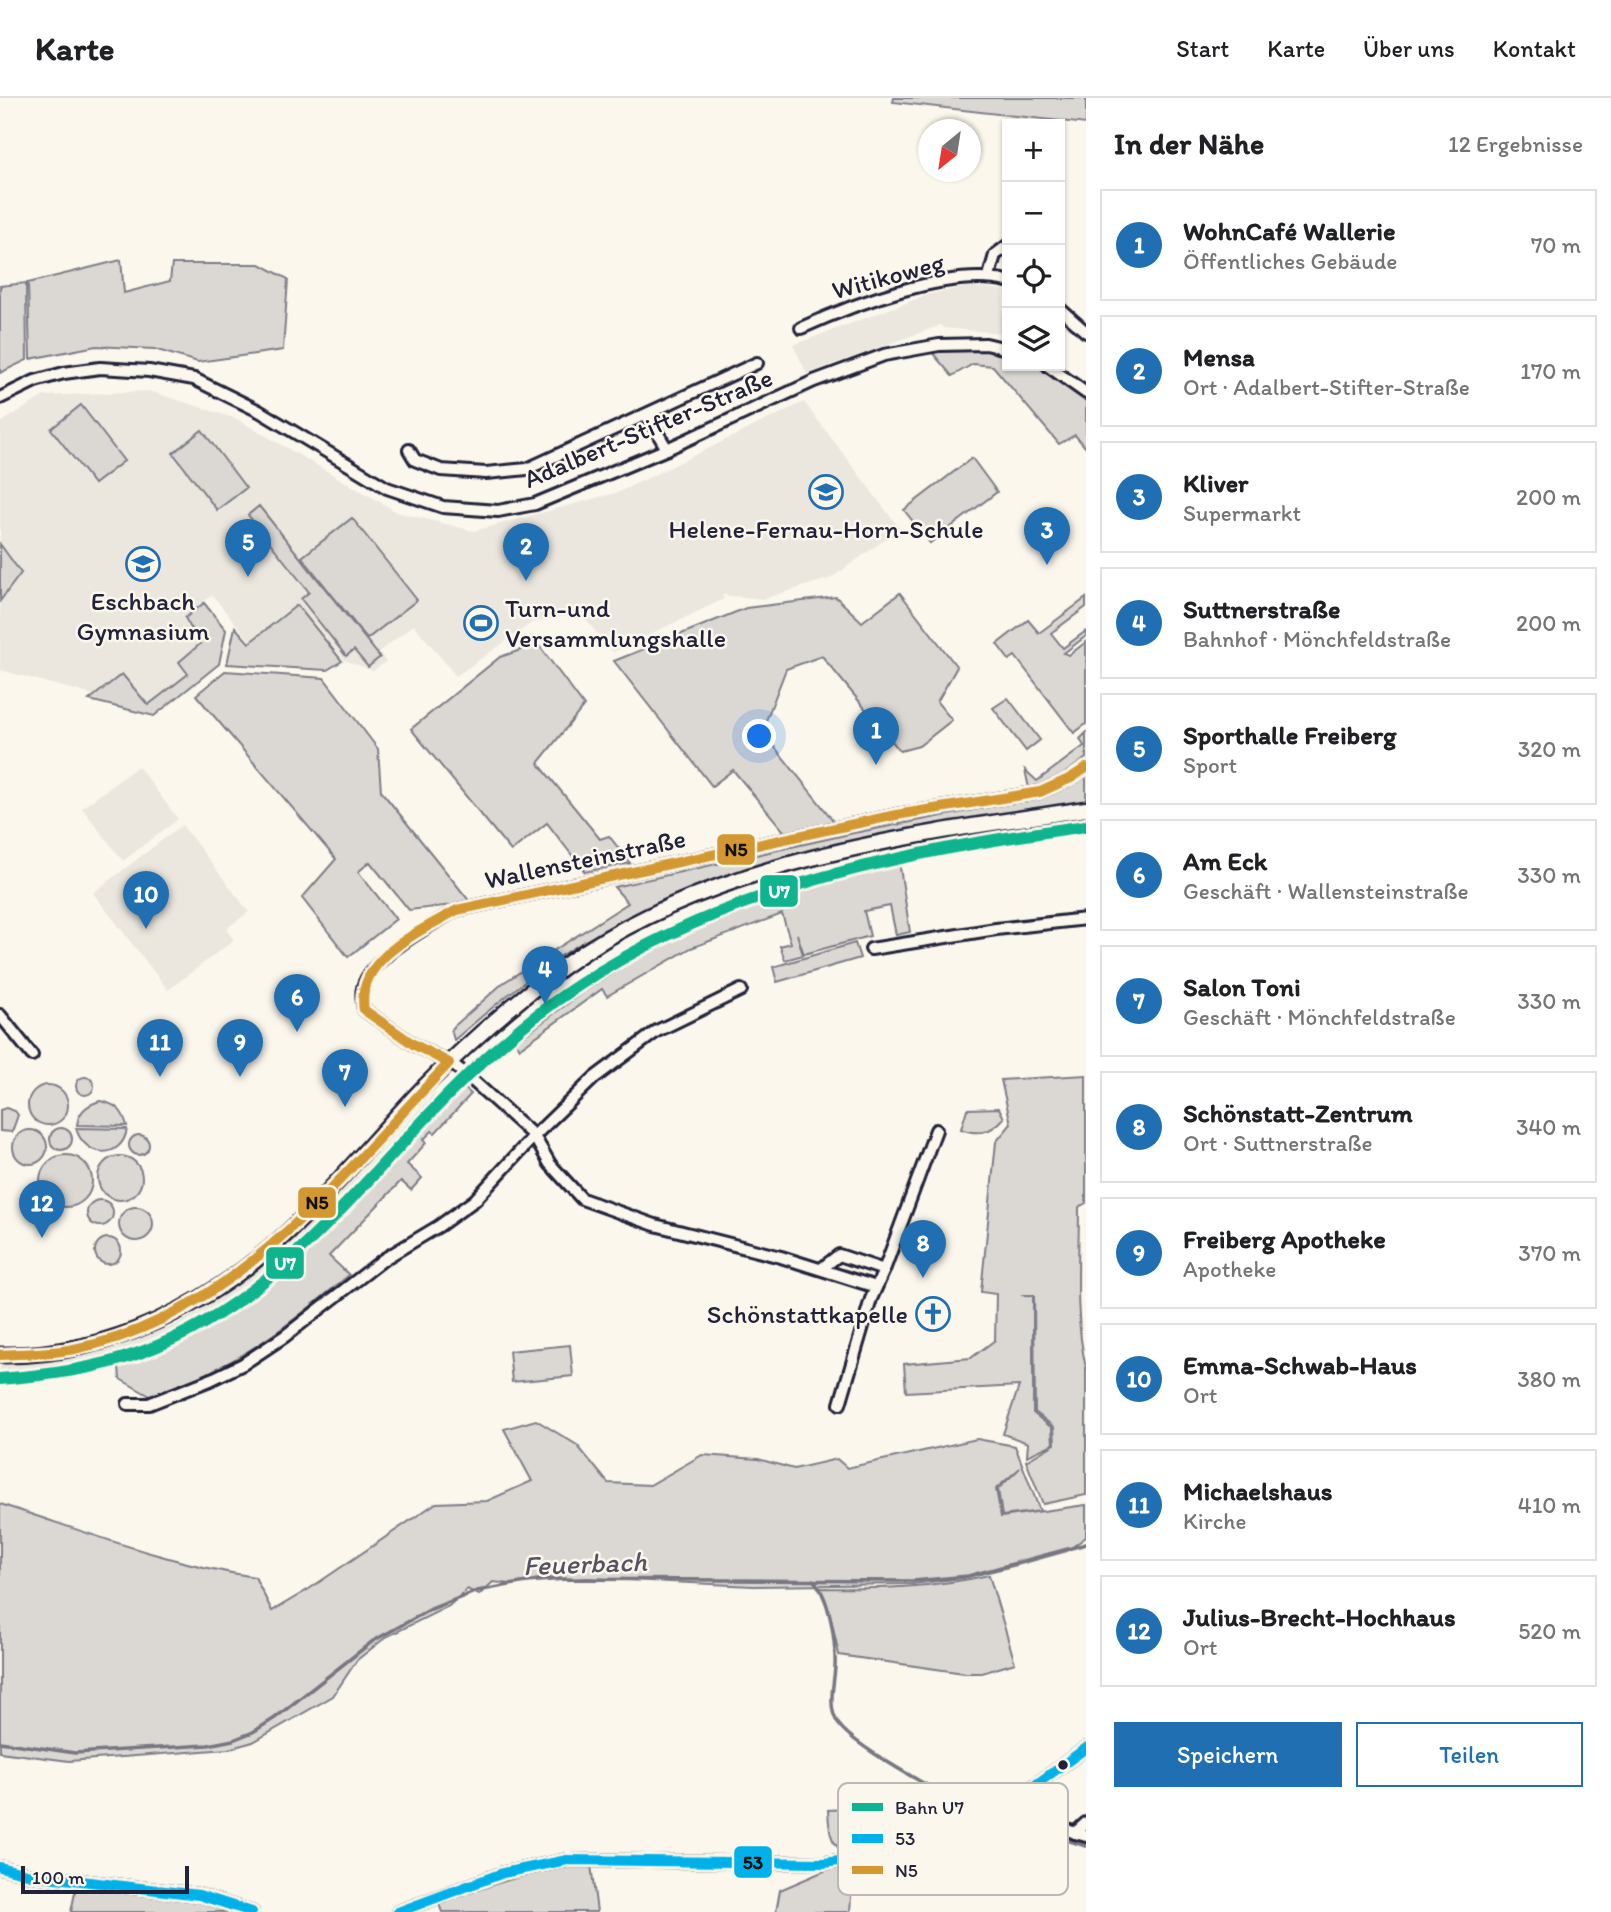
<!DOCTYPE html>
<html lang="de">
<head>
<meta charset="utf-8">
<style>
	body { margin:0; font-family:Itim,sans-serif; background:#f6f6f6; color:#202124 }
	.controls { position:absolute; right:21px; top:21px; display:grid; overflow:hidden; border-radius:0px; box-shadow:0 2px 5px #0004 }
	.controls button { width:63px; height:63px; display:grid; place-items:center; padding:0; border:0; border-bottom:2px solid #e0e0e0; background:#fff; color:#202124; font:35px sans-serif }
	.compass { position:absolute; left:918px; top:21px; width:63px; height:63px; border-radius:50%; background:#fff; box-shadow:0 2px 5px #0004; rotate:210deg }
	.scale { position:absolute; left:21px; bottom:18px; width:168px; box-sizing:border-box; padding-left:7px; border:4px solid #22223b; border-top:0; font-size:19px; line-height:24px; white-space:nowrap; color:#22223b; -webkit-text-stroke:5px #fbf7ec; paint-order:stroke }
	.you { position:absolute; left:760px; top:639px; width:24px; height:24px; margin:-18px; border:5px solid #fff; border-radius:50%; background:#1a73e8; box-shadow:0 0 0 10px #1a73e833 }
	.badge { display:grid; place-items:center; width:46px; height:46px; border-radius:50%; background:#1f6fb2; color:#fff; font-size:23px; font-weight:700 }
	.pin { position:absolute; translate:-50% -58px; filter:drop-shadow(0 2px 4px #0008) }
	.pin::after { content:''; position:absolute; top:37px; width:24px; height:21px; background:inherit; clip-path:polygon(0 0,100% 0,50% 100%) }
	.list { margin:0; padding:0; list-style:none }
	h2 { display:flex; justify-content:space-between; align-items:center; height:91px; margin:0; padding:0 28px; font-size:30px }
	h2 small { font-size:23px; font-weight:400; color:#757577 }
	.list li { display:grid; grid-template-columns:46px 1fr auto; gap:21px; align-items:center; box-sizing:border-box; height:112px; margin:0 14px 14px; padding:0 14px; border:2px solid #e0e0e0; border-radius:0px }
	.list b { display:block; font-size:26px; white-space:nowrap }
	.list p { margin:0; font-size:23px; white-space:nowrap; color:#757577 }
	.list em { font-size:23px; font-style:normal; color:#757577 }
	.actions { display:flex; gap:14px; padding:21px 28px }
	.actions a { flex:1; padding:16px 0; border:2px solid #1f6fb2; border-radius:0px; text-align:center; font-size:24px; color:#1f6fb2 }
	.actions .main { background:#1f6fb2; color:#fff }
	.icon { flex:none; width:38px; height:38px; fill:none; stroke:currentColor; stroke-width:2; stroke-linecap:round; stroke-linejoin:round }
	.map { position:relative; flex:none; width:1086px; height:1814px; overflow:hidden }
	header { display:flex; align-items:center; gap:42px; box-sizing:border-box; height:98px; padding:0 35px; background:#fff; border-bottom:2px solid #e0e0e0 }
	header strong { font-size:33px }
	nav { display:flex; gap:38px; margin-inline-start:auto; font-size:24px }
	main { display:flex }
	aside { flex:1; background:#fff }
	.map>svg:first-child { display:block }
	.built { fill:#ebe7df }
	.green { fill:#dbd8d3; stroke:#7e7d87; stroke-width:2 }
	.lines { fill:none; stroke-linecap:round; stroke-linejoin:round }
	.stream { stroke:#787681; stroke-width:3.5 }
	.street-casing { stroke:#22223b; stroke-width:16 }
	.secondary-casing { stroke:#22223b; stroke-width:19 }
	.street { stroke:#fbf7ec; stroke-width:10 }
	.secondary { stroke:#fbf7ec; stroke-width:14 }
	.bus-1-casing { stroke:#fbf7ec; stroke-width:16 }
	.bus-2-casing { stroke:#fbf7ec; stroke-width:16 }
	.bus-1 { stroke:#02b1e9; stroke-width:10 }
	.bus-2 { stroke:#d39832; stroke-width:10 }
	.rail-1-casing { stroke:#fbf7ec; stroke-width:18 }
	.rail-1 { stroke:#0eb48d; stroke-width:12 }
	.bus-dot { fill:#22223b; stroke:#fbf7ec; stroke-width:2.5 }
	.labels { text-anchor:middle; stroke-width:5; stroke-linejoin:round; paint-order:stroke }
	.street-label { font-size:26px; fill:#22223b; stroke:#fbf7ec }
	.poi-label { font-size:26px; fill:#22223b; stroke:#fbf7ec }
	.water-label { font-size:28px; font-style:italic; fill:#545364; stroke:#fbf7ec }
	.key { fill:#fbf7ec; stroke:#bab7b7; stroke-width:2 }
	.key-label { font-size:19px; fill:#22223b }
	.line-badge { stroke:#fbf7ec; stroke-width:2.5 }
	.badge-label { font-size:19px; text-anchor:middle; font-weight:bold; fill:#fff }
	.pale-badge-label { font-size:19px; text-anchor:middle; font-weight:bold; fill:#111 }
</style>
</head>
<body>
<header>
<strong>Karte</strong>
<nav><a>Start</a><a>Karte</a><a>Über uns</a><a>Kontakt</a></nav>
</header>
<main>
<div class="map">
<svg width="1086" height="1814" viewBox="0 0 1086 1814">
	<rect width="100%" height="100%" fill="#fbf7ec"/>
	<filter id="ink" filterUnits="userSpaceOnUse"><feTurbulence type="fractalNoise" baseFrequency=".0143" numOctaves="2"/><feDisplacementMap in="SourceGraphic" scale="14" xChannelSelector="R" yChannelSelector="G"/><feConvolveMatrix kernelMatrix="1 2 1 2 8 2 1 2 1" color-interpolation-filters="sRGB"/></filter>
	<g filter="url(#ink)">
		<g class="built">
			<polygon points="972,188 1004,192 1001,235 943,230 941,227 807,276 793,247 930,196"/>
			<polygon points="149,293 237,321 397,414 474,433 619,394 804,304 900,431 831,480 763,501 722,497 724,501 613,554 580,515 532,525 456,578 414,527 379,554 386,564 373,573 344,562 297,505 250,543 212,497 183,520 199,546 178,563 187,575 148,606 123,575 93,597 0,572 0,325 44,298"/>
			<polygon points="138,668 178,721 123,763 82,710"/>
			<polygon points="182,727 249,814 226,831 234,842 168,892 93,795"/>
			<polygon points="434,995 444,1005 357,1101 276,1180 229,1216 166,1251 119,1268 90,1276 59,1281 0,1285 0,1266 58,1264 112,1251 177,1226 218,1201 263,1166 305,1128 328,1103 363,1073"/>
		</g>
		<g class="green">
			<polygon points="894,0 1086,0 1086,26 893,4"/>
			<polygon points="121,162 124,195 170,183 172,166 260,166 288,181 283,252 198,264 154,251 96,248 30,261 28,185"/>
			<polygon points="26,185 27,262 0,275 0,188"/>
			<polygon points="930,252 991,253 1007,258 1007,268 1037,268 1086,302 1086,350 1075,337 1059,346 993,268 973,266 952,278"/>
			<polygon points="81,307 124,363 94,386 51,331"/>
			<polygon points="202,332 246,390 217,412 173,355"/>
			<polygon points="972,360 997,394 930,445 904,412"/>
			<polygon points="259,408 380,559 368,569 354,552 346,558 301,501 309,494 248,417"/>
			<polygon points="352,420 417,502 367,541 302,459"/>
			<polygon points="0,446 21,475 0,503"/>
			<polygon points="900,495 957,569 937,604 952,622 919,648 900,653 822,558 786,571 762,633 836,726 787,737 733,672 712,688 614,563 746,510 836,499 862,524"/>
			<polygon points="1086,500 1086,509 1051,535 1063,550 1086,533 1086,538 1064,555 1069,557 1086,544 1086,626 1074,635 1015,558 1009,562 997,546 1028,522 1039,535"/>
			<polygon points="204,505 226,532 219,566 154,618 89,602 122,576 148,607 188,576 179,564 200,546 185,520"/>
			<polygon points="297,507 342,563 327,572 227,566 235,529 249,545"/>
			<polygon points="538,546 584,608 538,665 600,741 609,738 630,765 585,774 547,725 511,753 411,631 500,559"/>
			<polygon points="225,573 324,580 378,651 381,693 471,805 409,812 370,764 358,774 396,821 348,859 302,800 336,761 196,597"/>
			<polygon points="1008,600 1040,642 1026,653 993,610"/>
			<path d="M1086,635V660C1069,673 1051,686 1029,690L1025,672L1037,683L1084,648L1080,641Z"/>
			<path d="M1086,679V704C899,736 715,754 553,863C518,887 486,915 454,942L451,931L503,885L628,805L614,789L854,735L1042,699Z"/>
			<path d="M899,763L910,834L896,837L890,808L864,813L870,838L804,856L797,836L803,857L785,862L780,848L791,845L782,816L691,850L607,898L602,891L520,950L516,944L583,894L635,862L632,856C716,809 806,782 899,763Z"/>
			<polygon points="855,845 860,860 777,884 773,869"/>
			<path d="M1086,977V1105L1079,1109C1079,1162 1074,1218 1086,1270V1397L1043,1406L1026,1363L1055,1346L1054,1329L1035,1314L1034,1197H1021L1033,1198V1315L1052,1330L1053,1346L1027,1358L1028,1345L1003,1336L1019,1288L906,1294L904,1266L971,1260L995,1242L996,1196L981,1194L996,1044L1011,1026L1001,982Z"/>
			<circle cx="85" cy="988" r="9"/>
			<circle cx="48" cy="1007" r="20"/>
			<path d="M462,988L471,996L435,1035L432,1033L423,1042L426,1045L407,1066L422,1080L411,1092L401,1083L329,1158L349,1177C314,1206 279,1235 240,1258C212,1275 180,1286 150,1298L120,1281L119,1269C158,1255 196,1240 230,1217C321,1155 386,1065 462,988Z"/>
			<path d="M100,1003C116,1006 123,1012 127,1028L77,1027C79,1013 87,1007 100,1003Z"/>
			<polygon points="6,1010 15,1013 18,1017 12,1034 0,1033 0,1012"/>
			<path d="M999,1010L1004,1020C992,1034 979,1038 961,1031L967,1011Z"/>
			<path d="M76,1030L127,1031C122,1063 84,1060 76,1030Z"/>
			<circle cx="61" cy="1041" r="11"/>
			<circle cx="30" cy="1049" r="17"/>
			<circle cx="139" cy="1047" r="10"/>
			<circle cx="66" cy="1083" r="26"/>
			<circle cx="120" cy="1080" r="22"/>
			<circle cx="100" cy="1115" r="13"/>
			<circle cx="136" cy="1126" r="17"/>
			<circle cx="108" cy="1153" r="13"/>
			<polygon points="570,1247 573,1278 512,1284 509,1253"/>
			<path d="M536,1322L577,1347L608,1385L650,1387L702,1357L758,1361L794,1371L837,1361L847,1370L977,1341L1015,1348L1040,1413L1002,1418L998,1391L1020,1370L996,1391L1001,1419L1086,1407V1439L1067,1453L1017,1467L964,1480L912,1486L753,1488L587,1480L511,1486L493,1484L479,1497L467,1491L449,1508L386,1539L357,1562L333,1598L253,1644L228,1651L69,1663L0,1654V1406C84,1433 168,1466 255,1479L272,1513L309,1491L436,1405L487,1403L532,1383L504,1331Z"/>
			<path d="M989,1477L1015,1565L982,1575H964L839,1557L830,1515L819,1490C876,1491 933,1490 989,1477Z"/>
			<path d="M942,1706L974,1720C959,1728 946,1736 930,1742C903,1751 872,1752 843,1754C829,1744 829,1729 828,1712Z"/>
			<path d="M591,1767L597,1814H442L439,1806C489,1788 538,1769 591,1767Z"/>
			<polygon points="853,1767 850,1814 776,1814 780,1792 829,1771"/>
			<polygon points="77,1785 200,1803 233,1814 71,1814"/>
		</g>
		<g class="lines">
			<g class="stream">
				<path d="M813,1482C830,1498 836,1545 835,1569C834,1586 828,1606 836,1622C847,1646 944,1697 971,1710"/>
				<polyline points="0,1644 75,1655 208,1647 233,1642 253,1634 275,1620 373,1543 431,1511 477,1493 543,1481 913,1483 968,1478 1086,1446"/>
				<polyline points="1054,1738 1086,1748"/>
			</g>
			<g class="street-casing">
				<g id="street">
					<polyline points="989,178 995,157 1007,148"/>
					<polyline points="1060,211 1086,234"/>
					<path d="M801,230C854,206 951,169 1007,183"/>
					<polyline points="1048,268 1086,295"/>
					<polyline points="0,300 35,283 64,275 100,270 149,273 194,281 259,313 387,390 443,409 498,413 535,406 667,351 814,283 884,257 939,247 986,246 1007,251"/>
					<polyline points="647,317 667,351"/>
					<polyline points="409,352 415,362 441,372 486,375 527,371 757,265"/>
					<polyline points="871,851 996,831 1086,821"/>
					<polyline points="0,917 32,957"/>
					<polyline points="821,1171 839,1157 884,1172 871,1201 840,1306"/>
					<polyline points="884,1172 936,1032"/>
					<path d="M876,1189L781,1159L655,1127L582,1101L550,1066L534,1038L471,981L455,968L413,946L364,912C363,906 361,897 363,890C370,859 430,827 457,812L896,717L1040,694L1071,680L1086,670"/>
					<polyline points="128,1306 149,1306 210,1282 243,1266 285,1238 384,1161 439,1128 475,1102 534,1038 594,980 657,933 741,892"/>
					<path d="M1025,1696C1040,1718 1060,1732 1086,1738"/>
					<polyline points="975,1729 986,1739 1043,1758 1050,1724"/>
					<polyline points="1075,1735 1086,1725"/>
					<polyline points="0,1769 31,1777 199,1797 252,1814"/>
					<polyline points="398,1814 503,1775 567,1762 824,1765 898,1755 939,1746 993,1718 1086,1650"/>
				</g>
			</g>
			<g class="secondary-casing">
				<path id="secondary" d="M0,1257C109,1259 210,1207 288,1134C336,1089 377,1038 422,991C472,941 527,892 586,853C732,759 918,736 1086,711"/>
			</g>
			<use href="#street" class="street"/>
			<use href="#secondary" class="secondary"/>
			<g class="bus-1-casing">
				<g id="bus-1">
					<polyline points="0,1769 31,1777 199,1797 252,1814"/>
					<polyline points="398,1814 503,1775 567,1762 824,1765 898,1755 939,1746 993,1718 1086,1650"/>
				</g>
			</g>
			<g class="bus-2-casing">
				<path id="bus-2" d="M0,1257C24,1255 50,1256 74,1251C235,1220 342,1076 449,965L413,946L364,912C355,861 420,833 457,812L896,717L1040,694L1071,680L1086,670"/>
			</g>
			<use href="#bus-1" class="bus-1"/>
			<use href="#bus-2" class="bus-2"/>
			<g class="rail-1-casing">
				<path id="rail-1" d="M0,1281C49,1277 96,1271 142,1254C260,1211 340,1112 422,1024C469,973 521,925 579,887C731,787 908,753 1086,728"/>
			</g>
			<use href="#rail-1" class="rail-1"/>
		</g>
	</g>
	<defs>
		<g id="school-ring" transform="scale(1.75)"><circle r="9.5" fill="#fbf7ec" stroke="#1f6fb2" stroke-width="1.5"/><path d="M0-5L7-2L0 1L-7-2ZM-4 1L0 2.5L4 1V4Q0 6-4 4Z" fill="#1f6fb2"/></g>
		<g id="stadium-ring" transform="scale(1.75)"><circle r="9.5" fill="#fbf7ec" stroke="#1f6fb2" stroke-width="1.5"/><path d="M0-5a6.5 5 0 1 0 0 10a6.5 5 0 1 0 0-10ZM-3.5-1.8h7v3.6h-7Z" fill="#1f6fb2"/></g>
		<g id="church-ring" transform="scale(1.75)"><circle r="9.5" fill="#fbf7ec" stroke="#1f6fb2" stroke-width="1.5"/><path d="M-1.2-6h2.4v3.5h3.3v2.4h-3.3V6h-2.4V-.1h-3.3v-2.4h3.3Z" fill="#1f6fb2"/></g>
	</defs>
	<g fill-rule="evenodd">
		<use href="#school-ring" x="826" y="394"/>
		<use href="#school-ring" x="143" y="466"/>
		<use href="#stadium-ring" x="481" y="525"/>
		<use href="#church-ring" x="933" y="1216"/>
	</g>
	<circle class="bus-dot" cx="1063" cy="1667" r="6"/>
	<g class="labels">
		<g class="street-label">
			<text transform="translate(888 178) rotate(-15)" y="9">Witikoweg</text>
			<text transform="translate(648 330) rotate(-23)" y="9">Adalbert-Stifter-Straße</text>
			<text transform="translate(585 761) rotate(-12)" y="9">Wallensteinstraße</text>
		</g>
		<g class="poi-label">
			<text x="826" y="440">Helene-Fernau-Horn-Schule</text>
			<text x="143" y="512">Eschbach<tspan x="143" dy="30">Gymnasium</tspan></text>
			<text x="505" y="519" text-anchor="start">Turn-und<tspan x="505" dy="30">Versammlungshalle</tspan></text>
			<text x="908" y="1225" text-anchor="end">Schönstattkapelle</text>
		</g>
		<g class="water-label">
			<text transform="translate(585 1465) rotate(-2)" y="10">Feuerbach</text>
		</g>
	</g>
	<rect x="838" y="1685" width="230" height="112" rx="10" class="key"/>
	<rect x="852" y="1705" width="31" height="8" fill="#0eb48d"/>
	<rect x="852" y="1736" width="31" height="9" fill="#02b1e9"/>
	<rect x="852" y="1768" width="31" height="8" fill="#d39832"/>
	<g class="key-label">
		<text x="895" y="1716">Bahn U7</text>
		<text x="895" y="1747">53</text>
		<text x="895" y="1779">N5</text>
	</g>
	<g class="line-badge">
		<rect x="716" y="735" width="40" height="33" rx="7" fill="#d39832"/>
		<rect x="759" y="776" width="40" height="34" rx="7" fill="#0eb48d"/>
		<rect x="297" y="1088" width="40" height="33" rx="7" fill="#d39832"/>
		<rect x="265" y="1148" width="40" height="34" rx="7" fill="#0eb48d"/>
		<rect x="733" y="1747" width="40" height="34" rx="7" fill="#02b1e9"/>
	</g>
	<g class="badge-label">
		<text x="779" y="800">U7</text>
		<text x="285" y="1172">U7</text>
	</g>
	<g class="pale-badge-label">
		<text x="736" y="758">N5</text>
		<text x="317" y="1111">N5</text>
		<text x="753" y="1771">53</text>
	</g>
</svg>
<div class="controls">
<button>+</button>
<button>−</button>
<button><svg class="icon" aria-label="locate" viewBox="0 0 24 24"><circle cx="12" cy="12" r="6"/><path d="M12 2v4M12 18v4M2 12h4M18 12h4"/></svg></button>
<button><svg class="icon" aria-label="layers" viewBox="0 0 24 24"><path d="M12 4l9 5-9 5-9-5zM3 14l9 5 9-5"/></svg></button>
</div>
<svg class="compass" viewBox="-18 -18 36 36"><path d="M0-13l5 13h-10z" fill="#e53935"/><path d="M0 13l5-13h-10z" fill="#757577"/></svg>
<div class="scale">100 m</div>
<div class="you"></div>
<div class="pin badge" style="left:876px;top:667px">1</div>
<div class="pin badge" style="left:526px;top:483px">2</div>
<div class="pin badge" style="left:1047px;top:467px">3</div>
<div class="pin badge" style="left:545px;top:906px">4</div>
<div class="pin badge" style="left:248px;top:479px">5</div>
<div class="pin badge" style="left:297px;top:934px">6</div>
<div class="pin badge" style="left:345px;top:1009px">7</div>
<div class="pin badge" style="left:923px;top:1180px">8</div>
<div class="pin badge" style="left:240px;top:979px">9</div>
<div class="pin badge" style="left:146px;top:831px">10</div>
<div class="pin badge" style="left:160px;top:979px">11</div>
<div class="pin badge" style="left:42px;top:1140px">12</div>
</div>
<aside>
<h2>In der Nähe<small>12 Ergebnisse</small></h2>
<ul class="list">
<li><span class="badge">1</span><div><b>WohnCafé Wallerie</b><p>Öffentliches Gebäude</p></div><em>70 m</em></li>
<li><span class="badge">2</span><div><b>Mensa</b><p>Ort · Adalbert-Stifter-Straße</p></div><em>170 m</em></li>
<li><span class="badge">3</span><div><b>Kliver</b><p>Supermarkt</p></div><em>200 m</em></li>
<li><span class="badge">4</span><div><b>Suttnerstraße</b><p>Bahnhof · Mönchfeldstraße</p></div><em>200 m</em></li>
<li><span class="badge">5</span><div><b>Sporthalle Freiberg</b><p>Sport</p></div><em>320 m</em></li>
<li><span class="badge">6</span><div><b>Am Eck</b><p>Geschäft · Wallensteinstraße</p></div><em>330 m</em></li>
<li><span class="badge">7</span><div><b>Salon Toni</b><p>Geschäft · Mönchfeldstraße</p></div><em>330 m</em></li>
<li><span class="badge">8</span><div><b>Schönstatt-Zentrum</b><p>Ort · Suttnerstraße</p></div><em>340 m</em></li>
<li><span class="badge">9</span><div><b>Freiberg Apotheke</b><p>Apotheke</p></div><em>370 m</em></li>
<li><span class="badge">10</span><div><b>Emma-Schwab-Haus</b><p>Ort</p></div><em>380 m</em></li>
<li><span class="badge">11</span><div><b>Michaelshaus</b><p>Kirche</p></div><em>410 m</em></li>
<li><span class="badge">12</span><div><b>Julius-Brecht-Hochhaus</b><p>Ort</p></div><em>520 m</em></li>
</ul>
<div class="actions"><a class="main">Speichern</a><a>Teilen</a></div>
</aside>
</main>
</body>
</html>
